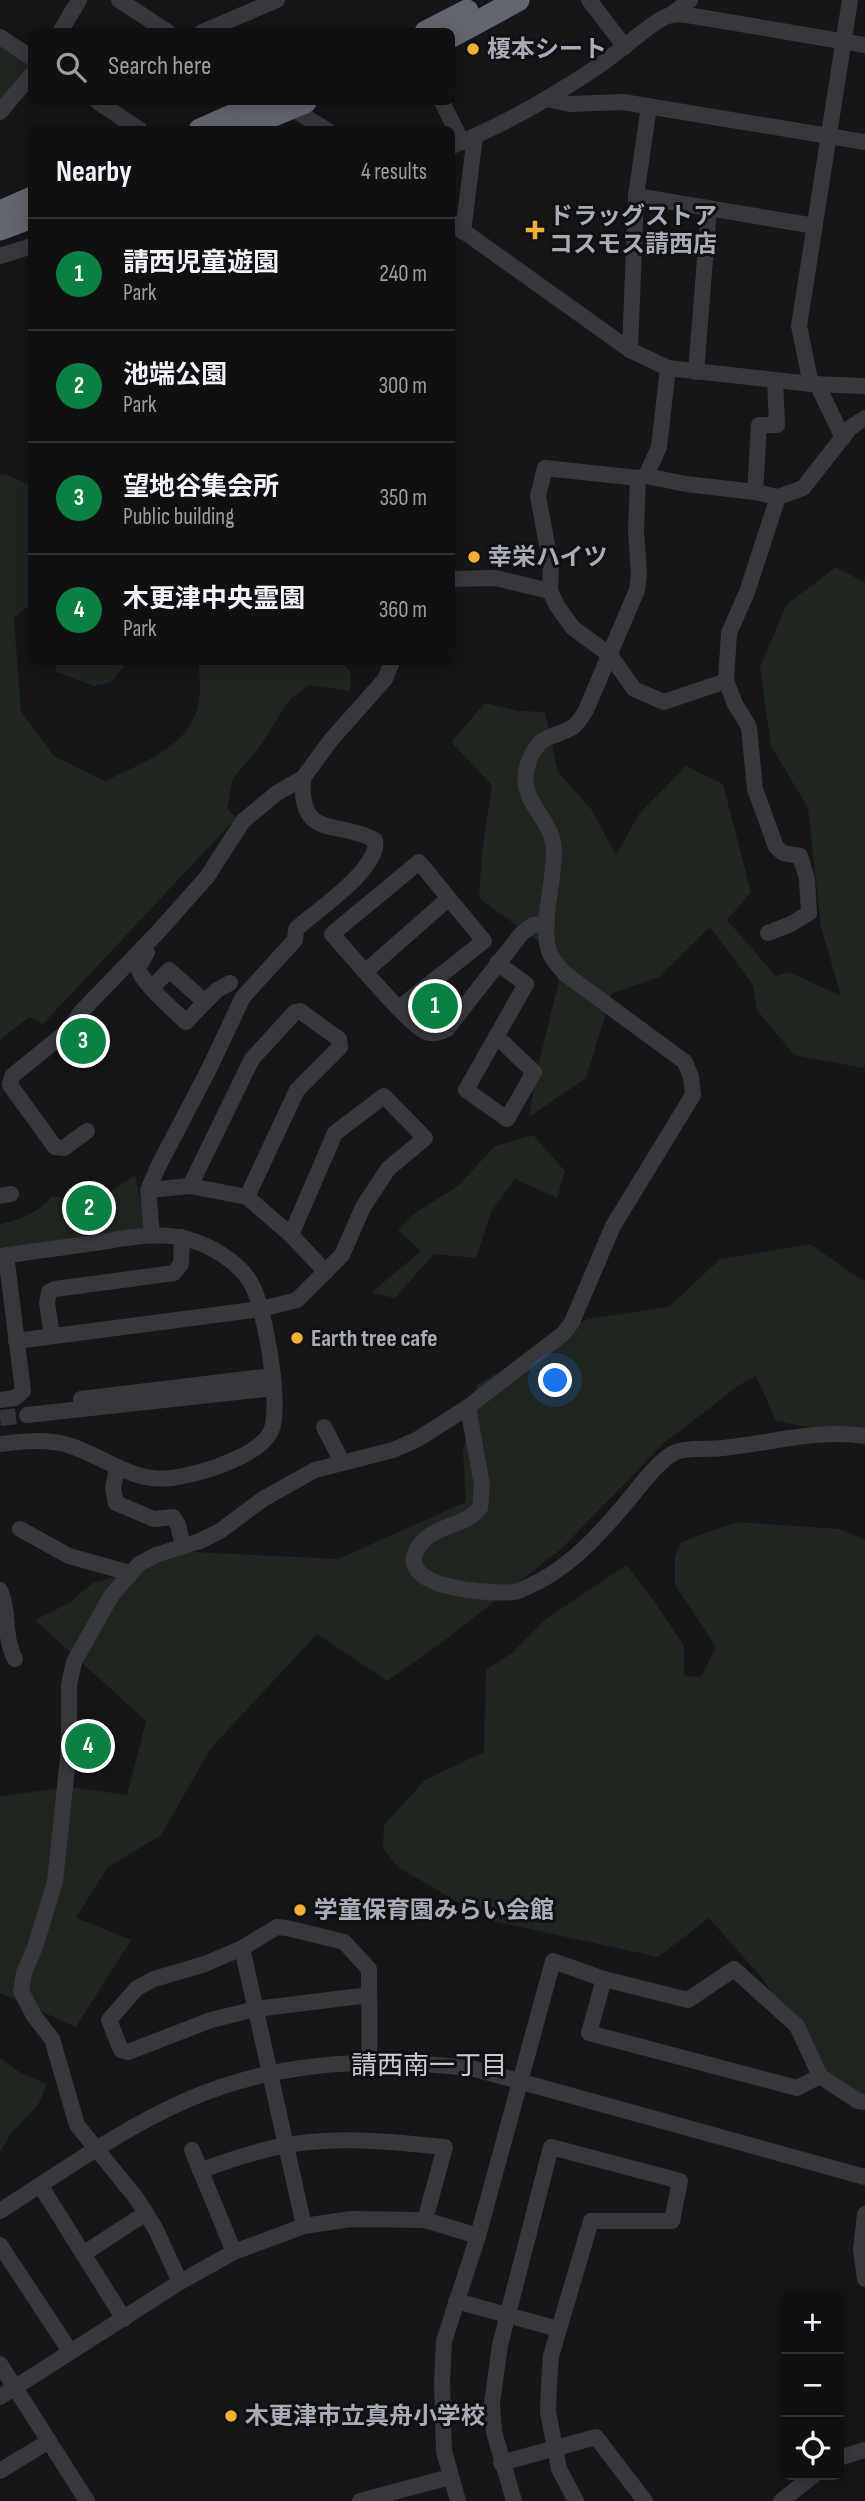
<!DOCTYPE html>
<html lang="en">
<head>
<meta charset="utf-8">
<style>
	body { margin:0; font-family:"Sofia Sans Condensed","Noto Sans JP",sans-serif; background:#19191b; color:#f1f3f6 }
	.controls { position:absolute; right:21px; bottom:21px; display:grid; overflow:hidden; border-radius:10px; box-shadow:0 4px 18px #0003 }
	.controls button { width:63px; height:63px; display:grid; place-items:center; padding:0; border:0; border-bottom:2px solid #303032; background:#101012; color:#f1f3f6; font:35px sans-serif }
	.you { position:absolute; left:556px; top:1381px; width:24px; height:24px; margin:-18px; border:5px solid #fff; border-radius:50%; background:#1a73e8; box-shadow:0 0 0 10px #1a73e833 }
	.badge { display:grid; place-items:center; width:46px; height:46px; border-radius:50%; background:#0b8043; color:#fff; font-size:23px; font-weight:700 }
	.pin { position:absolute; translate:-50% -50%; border:4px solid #fff; box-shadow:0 2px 7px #0006 }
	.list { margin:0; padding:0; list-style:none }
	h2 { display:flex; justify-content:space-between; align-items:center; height:91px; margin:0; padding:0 28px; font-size:30px }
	h2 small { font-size:23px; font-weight:400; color:#9c9d9f }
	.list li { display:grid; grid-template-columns:46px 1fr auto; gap:21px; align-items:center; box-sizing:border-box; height:112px; padding:0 28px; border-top:2px solid #303032 }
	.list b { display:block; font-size:26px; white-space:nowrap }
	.list p { margin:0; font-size:23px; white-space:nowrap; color:#9c9d9f }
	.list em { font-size:23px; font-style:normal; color:#9c9d9f }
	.icon { flex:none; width:38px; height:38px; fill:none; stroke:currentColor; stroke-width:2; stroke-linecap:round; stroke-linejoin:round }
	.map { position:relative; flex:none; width:865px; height:2501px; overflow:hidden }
	.search { position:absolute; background:#101012; box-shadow:0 4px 18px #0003; left:28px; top:28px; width:427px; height:77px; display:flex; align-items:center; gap:18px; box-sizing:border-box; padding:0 24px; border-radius:10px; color:#9c9d9f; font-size:26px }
	.panel { position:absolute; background:#101012; box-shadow:0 4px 18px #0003; left:28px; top:126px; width:427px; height:539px; border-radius:10px }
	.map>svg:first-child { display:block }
	.green { fill:#1e261f }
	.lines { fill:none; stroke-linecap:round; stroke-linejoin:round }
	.minor-tunnel { stroke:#333438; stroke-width:16; stroke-dasharray:16 8; stroke-linecap:butt }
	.minor { stroke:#37383d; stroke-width:16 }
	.highway { stroke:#63666e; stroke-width:23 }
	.poi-dot { fill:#f2b134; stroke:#111113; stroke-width:2.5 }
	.labels { text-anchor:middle; stroke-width:6; stroke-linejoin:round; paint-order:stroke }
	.poi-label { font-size:24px; font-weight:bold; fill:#a8adb8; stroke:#111113; text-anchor:start }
	.neighbourhood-label { font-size:26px; fill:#c9ccd4; stroke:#111113 }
</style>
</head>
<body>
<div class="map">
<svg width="865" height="2501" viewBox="0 0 865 2501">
	<rect width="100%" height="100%" fill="#161618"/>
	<g class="green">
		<polygon points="0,42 31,64 0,103"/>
		<path d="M6,474L31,486V604L14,618L21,712L54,756L105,781C142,763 193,746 199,700C201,687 199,674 199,662H342L351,673L350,691L309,685L290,699L258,749L233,778L227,808L236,818L43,1024L29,1017L0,1040V475Z"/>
		<polygon points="836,567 865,583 865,1066 863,1068 794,1055 757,1010 753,985 710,927 659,977 612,993 586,1078 529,1117 537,1070 564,960 479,898 482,852 492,785 451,742 485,703 519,711 545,712 558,772 591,809 616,855 639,814 686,766 723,784 751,892 727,920 776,976 789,972 841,996 821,927 808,808 771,746 760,667 787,604"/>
		<polygon points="56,662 127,662 110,683 94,686 56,672"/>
		<polygon points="440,984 462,1003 439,1027 428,1024 407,1008"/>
		<polygon points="533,1135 565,1171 557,1198 515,1179 491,1212 476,1258 434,1254 395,1298 371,1293 421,1251 398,1230 415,1213 458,1186 495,1146"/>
		<path d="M135,1174L145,1226L143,1229L0,1248V1224C17,1221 42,1211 52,1196C88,1202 108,1198 135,1174Z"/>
		<polygon points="810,1244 865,1282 865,1438 776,1421 756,1376 741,1384 665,1442 561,1549 440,1644 387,1681 317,1634 211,1748 161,1835 107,1868 76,1918 131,1940 76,2027 0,1993 0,1796 71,1787 127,1795 146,1721 35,1620 69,1603 93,1583 119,1576 170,1551 338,1559 466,1502 463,1451 477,1385 587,1319 669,1307 720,1259"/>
		<polygon points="737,1522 839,1529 865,1540 865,2102 852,2108 762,1978 709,1918 658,1957 488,1920 398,1867 383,1848 384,1825 425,1780 484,1752 486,1670 512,1653 546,1619 626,1565 652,1598 684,1646 684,1676 701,1677 716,1647 675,1585 675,1556 681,1542"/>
		<polygon points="0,2058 22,2074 47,2084 38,2105 12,2132 0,2152"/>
	</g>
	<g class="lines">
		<polyline class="minor-tunnel" points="0,1418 27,1415"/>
		<g class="minor">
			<polyline points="119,0 168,32"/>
			<polyline points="589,0 625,47"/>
			<polyline points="672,14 690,0"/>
			<polyline points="60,32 79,0"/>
			<polyline points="202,32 277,0"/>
			<polyline points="0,37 32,58"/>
			<polyline points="547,99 570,104 623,102 865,142"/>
			<polyline points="98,102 140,130"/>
			<polyline points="442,102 462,142"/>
			<polyline points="284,104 327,130"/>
			<polyline points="0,112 32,74"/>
			<path d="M452,146C503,125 551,98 597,67C619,52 639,33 661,19C670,14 677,14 687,15L865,45"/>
			<polyline points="636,196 815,226"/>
			<polyline points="452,223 630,350 668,368 811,384 865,386"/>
			<polyline points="463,232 475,136"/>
			<polyline points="0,256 32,246"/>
			<polyline points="630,350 636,196 649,106"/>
			<polyline points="696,372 709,209"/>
			<polyline points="811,384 799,326 850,0"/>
			<polyline points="817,384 843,438"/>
			<polyline points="646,476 659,447 668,368"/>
			<polyline points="755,492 759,425 777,425 775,380"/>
			<polyline points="452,579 495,578 550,591 551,566 538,496 545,468 638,478 646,476 686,484 755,492 778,497 803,488 850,428 865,418"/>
			<polyline points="550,591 557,606 573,628 610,655 634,689 664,702 726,681"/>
			<polyline points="768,933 791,924 809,913 807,879 800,856 783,853 776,847 755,789 749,727 735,704 726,681 729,633 747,592 778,497"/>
			<path d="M147,952L138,968C143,985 173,1009 186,1022L205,1002L169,970L152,988"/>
			<polyline points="366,971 448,899"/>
			<polyline points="205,1002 217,990 230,983"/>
			<path d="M399,1008L484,941L419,862L332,934C347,951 410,1026 426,1032C434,1035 440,1032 447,1029L522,933L533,925L547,924"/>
			<polyline points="496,1036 534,1072 507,1119 466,1090 526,984 497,963"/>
			<polyline points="87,1131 64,1148 55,1147 10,1085 12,1076 70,1029 80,1013 158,932 207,877 243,821 277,793 303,778 331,740 385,679 392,662"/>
			<polyline points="190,1186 252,1059 295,1012 300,1011 339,1039 340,1047 297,1090 247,1197"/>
			<polyline points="148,1190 190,1186 247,1197 291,1235 326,1272"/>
			<polyline points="0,1196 11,1194"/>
			<path d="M152,1235L148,1190L159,1165L209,1069L243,997L295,940L296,929C316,911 381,868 375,840C336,819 299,841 303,778"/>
			<path d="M0,1256C32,1252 63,1247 95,1243C128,1238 161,1230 194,1241C215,1248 242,1265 252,1285C265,1309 282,1407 271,1431C260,1455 208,1471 183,1476C136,1488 110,1458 68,1445C46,1439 23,1441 0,1444"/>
			<polyline points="52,1336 47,1303 49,1292 55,1289 174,1273 181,1264 182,1237"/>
			<polyline points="16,1341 261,1309 297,1300 342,1255 363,1207 388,1169 425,1138 384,1096 335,1133 291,1235"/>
			<polyline points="81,1399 272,1376"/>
			<polyline points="0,1400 15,1398 23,1391 6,1255"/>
			<path d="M468,1407L482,1485L480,1508C465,1528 429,1524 416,1551C407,1569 426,1579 440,1584C461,1590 492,1594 514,1592C522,1591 530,1585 538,1582C576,1562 604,1529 631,1497C641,1484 661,1458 676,1452C690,1447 708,1450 723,1448C771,1443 817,1429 865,1436"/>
			<polyline points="27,1415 274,1388"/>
			<polyline points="324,1427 342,1462"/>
			<polyline points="117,1469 113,1488 116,1503 154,1519 173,1517 178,1525 183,1546"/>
			<polyline points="20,1529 69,1556 130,1573"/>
			<path d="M0,1590C10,1612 3,1637 15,1659"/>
			<polyline points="242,1948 304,2226"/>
			<polyline points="604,1979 589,2033 797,2088 820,2076"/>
			<path d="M369,1995L256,2009L211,2020L128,2052L121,2050L109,2020L137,1988L154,1979L205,1964L242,1948L277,1927L287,1928L344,1942L369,1969C369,2000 370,2031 369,2062"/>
			<polyline points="192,2150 234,2252"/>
			<path d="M200,2171C229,2160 258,2150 288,2145C340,2136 393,2142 445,2147L425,2220"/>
			<polyline points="40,2185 124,2319"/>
			<path d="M0,2211C61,2172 121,2129 187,2100C278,2060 378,2056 475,2069L865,2177"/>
			<polyline points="865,2214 861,2250 865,2279"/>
			<polyline points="0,2245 70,2351"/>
			<polyline points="83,2254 146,2213"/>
			<path d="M180,2282L155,2228L137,2199L77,2125L52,2039L34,2016L21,1991L24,1973L35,1947L55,1882L69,1748V1685L74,1662L111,1596L139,1564L156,1555L200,1541L220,1531L263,1499L315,1470L393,1450L418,1439L468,1407L564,1333L572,1322L613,1226L693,1095L691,1077L685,1062L564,973C559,966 551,959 549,951C540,924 555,879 554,850C553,816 513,800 529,761C541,731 552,740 573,727C578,723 583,715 586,710L637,590L639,574L636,531L638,478"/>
			<polyline points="456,2301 558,2329"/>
			<polyline points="0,2364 87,2501"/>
			<polyline points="0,2397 180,2282 234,2252 304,2226 351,2219 425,2220 478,2236"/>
			<polyline points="839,2458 865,2450"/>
			<polyline points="501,2463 596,2437 645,2501"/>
			<polyline points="0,2471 49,2441"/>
			<polyline points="360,2501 450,2477"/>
			<polyline points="458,2501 444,2451 442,2382 444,2341 478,2236 553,1961 604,1979 688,2000 734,1969 797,2026 820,2076 858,2101 865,2102"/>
			<polyline points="514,2501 494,2432 492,2403 500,2345 551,2147 680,2181 672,2221 591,2221 551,2356 549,2384 548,2412 559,2469 576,2501"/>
			<polyline points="781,2501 814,2475"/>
		</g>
		<g class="highway">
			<polyline points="426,32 467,11"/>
			<polyline points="452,36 518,0"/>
			<polyline points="200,130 263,102"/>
			<polyline points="238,130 305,102"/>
			<polyline points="0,212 32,198"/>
			<polyline points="0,229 32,217"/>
		</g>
	</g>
	<g class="poi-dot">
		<circle cx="473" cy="49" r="7"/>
		<path d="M531.5 219.5h7v7h7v7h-7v7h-7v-7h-7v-7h7z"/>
		<circle cx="474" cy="557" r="7"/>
		<circle cx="297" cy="1338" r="7"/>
		<circle cx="300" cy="1910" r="7"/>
		<circle cx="231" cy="2416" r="7"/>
	</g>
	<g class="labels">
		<g class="poi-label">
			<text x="487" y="57">榎本シート</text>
			<text x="549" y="224">ドラッグストア<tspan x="549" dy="28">コスモス請西店</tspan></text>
			<text x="488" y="565">幸栄ハイツ</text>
			<text x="311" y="1346">Earth tree cafe</text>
			<text x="314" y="1918">学童保育園みらい会館</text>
			<text x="245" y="2424">木更津市立真舟小学校</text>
		</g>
		<g class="neighbourhood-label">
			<text x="429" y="2074">請西南一丁目</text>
		</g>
	</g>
</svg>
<div class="controls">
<button>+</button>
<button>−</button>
<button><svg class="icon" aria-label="locate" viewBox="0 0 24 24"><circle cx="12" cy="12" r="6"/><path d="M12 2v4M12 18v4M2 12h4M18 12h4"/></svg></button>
</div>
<div class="you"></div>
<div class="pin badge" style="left:435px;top:1006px">1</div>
<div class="pin badge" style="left:89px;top:1208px">2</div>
<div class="pin badge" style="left:83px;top:1041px">3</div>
<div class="pin badge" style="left:88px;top:1746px">4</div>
<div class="search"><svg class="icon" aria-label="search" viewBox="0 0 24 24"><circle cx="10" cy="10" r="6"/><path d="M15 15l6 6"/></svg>Search here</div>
<section class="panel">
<h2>Nearby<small>4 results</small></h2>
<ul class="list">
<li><span class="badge">1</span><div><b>請西児童遊園</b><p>Park</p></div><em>240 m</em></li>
<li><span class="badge">2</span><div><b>池端公園</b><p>Park</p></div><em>300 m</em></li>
<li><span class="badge">3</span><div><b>望地谷集会所</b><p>Public building</p></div><em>350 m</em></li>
<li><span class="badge">4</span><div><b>木更津中央霊園</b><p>Park</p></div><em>360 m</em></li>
</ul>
</section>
</div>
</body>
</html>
